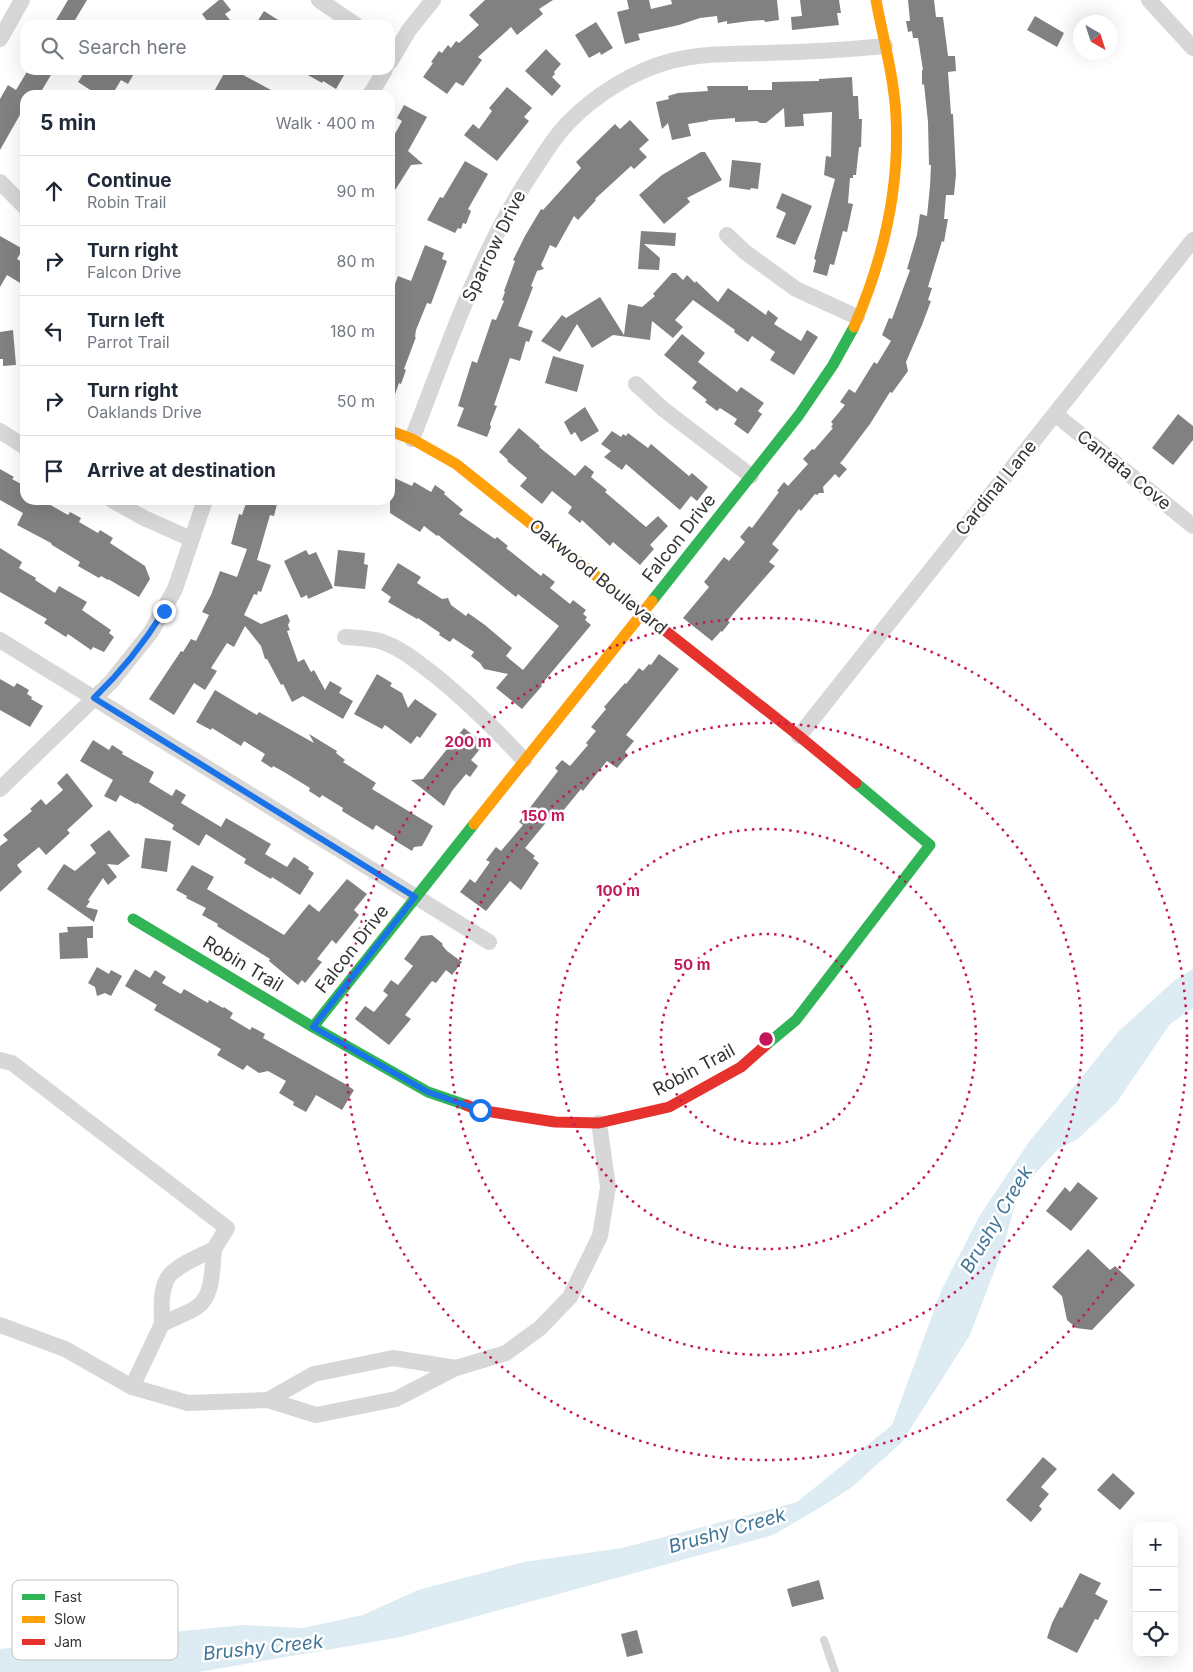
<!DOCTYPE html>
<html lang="en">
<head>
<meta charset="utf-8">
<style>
	body { margin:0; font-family:Inter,sans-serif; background:#f2f2f3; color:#1f2937 }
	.controls { position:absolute; right:15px; bottom:15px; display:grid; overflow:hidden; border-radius:10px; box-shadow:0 5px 20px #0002 }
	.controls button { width:45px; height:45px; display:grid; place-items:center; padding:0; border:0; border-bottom:1px solid #e0e1e3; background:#fff; color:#1f2937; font:25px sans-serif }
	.compass { position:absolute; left:1073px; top:15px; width:45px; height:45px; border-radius:50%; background:#fff; box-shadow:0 5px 20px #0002; rotate:141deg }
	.stop { position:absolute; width:15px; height:15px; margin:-11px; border:4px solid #1a73e8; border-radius:50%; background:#fff }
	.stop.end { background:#1a73e8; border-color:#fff; box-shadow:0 1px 5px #0008 }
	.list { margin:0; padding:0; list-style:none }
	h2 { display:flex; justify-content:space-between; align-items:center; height:65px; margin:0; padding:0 20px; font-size:21px }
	h2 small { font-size:16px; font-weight:400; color:#747a83 }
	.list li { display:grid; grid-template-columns:32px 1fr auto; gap:15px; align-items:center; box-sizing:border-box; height:70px; padding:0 20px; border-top:1px solid #e0e1e3 }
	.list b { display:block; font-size:19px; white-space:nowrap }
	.list p { margin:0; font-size:16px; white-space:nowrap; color:#747a83 }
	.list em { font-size:16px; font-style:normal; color:#747a83 }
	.icon { flex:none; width:28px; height:28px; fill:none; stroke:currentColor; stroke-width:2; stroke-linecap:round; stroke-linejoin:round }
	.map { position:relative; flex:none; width:1193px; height:1672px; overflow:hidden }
	.search { position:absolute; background:#fff; box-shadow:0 5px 20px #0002; left:20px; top:20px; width:375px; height:55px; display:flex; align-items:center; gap:12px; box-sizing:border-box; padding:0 18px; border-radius:15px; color:#747a83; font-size:19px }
	.panel { position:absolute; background:#fff; box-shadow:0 5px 20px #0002; left:20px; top:90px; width:375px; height:415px; border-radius:15px }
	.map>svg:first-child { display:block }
	.water { fill:#ddebf3 }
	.building { fill:#818181 }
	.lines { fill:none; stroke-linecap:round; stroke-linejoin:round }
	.lane { stroke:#d7d7d7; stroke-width:8 }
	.street { stroke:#d7d7d7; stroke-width:16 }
	.fast { stroke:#30b455; stroke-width:11 }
	.slow { stroke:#ff9f0a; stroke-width:11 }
	.jam { stroke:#e5322d; stroke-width:11 }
	.route { stroke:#1a73e8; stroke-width:6 }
	.ring { fill:none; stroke:#c2185b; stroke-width:2.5; stroke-dasharray:2.5 5 }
	.labels { text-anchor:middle; stroke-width:5; stroke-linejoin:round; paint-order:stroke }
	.street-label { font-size:18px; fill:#333; stroke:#fff }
	.water-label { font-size:19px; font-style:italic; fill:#3f7597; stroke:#fff }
	.key { fill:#fff; stroke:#c2c2c2; stroke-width:1 }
	.key-label { font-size:14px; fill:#333 }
	.centre { fill:#c2185b; stroke:#fff; stroke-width:2.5 }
	.ring-label { font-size:15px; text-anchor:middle; font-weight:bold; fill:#c2185b; stroke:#fff; stroke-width:5; stroke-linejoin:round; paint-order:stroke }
</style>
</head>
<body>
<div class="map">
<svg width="1193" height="1672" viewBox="0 0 1193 1672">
	<rect width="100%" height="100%" fill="#fff"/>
	<polygon class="water" points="1193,969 1193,1008 1170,1024 1117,1102 1078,1139 1058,1149 1019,1191 1003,1248 970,1335 902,1442 852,1487 826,1504 773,1535 401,1637 199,1672 0,1672 0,1649 243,1625 303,1628 363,1615 418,1590 524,1562 622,1548 797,1502 892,1425 942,1289 980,1215 1029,1142 1119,1031 1175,980"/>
	<g class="building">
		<polygon points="68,0 87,0 72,25 53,25"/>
		<polygon points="219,0 223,0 231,10 225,14 234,25 210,25 202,14"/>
		<polygon points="485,0 553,0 539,9 543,14 517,35 511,27 478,57 482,60 463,86 456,82 447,94 423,77 433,63 431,62 439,51 442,53 448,45 451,48 456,41 459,43 479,25 469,15"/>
		<polygon points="627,0 649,0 651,9 672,4 671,0 777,0 779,20 765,22 764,20 749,21 727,24 727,21 718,23 717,16 700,18 679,25 638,34 640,40 625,44 617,12 629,9"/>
		<polygon points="800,0 839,0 841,13 837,13 839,25 792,30 791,17 802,16"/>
		<polygon points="908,0 934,0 936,17 943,17 948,56 955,56 956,71 948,72 951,114 953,114 956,174 954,195 946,195 944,219 948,219 944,242 942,241 928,287 932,288 928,300 931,301 922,325 906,362 908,371 892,393 890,392 870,424 842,461 840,463 847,469 839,478 835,474 823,487 824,493 819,493 817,495 815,494 801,511 799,509 772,544 779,550 769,562 775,566 733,614 728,621 730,622 722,632 721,631 712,641 683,618 709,587 704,582 724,557 729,561 745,542 740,537 749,526 752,528 779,492 777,491 784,482 788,486 808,464 803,459 812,449 814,450 833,428 831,427 833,424 831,422 845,405 840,402 849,389 855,393 874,362 877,364 891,341 882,335 889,318 892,319 910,270 907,269 917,235 920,214 927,216 930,186 931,165 929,165 928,122 924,84 922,85 922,70 923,70 918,38 913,38 912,31 908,32 906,21 910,21"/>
		<polygon points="264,11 286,25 255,25"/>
		<polygon points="1035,16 1064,33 1057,47 1027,30"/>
		<polygon points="596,22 613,48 601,55 600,52 589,58 575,35"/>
		<polygon points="546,49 561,64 554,72 555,74 552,77 561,86 552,96 525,71"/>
		<polygon points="28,70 54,70 39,95 25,95 25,115 21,113 0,150 0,99 8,85 16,90"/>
		<polygon points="86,70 136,70 128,84 121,80 112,95 98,95 78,82"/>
		<polygon points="226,70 234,70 280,95 212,95"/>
		<polygon points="299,70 347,70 336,89 323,81 322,83"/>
		<polygon points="852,77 853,96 858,96 859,119 862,119 861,147 859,147 856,175 853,175 853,178 850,178 848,203 853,204 847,232 843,231 834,265 830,264 827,276 813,272 816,260 814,259 835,179 824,175 826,156 831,157 832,112 803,114 804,126 785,127 784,108 766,123 760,123 757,121 735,122 735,118 709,120 707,121 688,124 691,136 672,140 668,123 662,129 656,102 669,99 668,96 678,93 708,91 707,86 748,86 748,90 772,90 772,82 819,81 819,79"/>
		<polygon points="507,87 532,108 524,117 529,121 497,161 464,135 473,124 479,129 492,111 489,108"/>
		<polygon points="404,105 427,117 408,151 423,164 411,165 390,198 390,143 402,121 397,118"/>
		<polygon points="630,120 649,140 639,149 647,157 634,169 631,166 595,199 596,200 578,220 574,216 556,248 550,245 541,265 544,269 537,271 531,286 533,287 518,326 533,331 529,342 526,341 520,361 510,358 494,405 497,406 490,424 491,427 487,437 457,426 464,408 458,406 472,361 477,363 492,319 496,320 504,301 502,300 505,292 504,291 515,261 513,260 525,236 541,209 543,210 581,168 576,162 615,124 620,129"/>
		<polygon points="701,152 705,152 722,180 687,198 690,202 664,224 639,195 662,175"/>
		<polygon points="732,160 761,163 758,189 751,188 750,190 729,187"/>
		<polygon points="465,161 488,174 468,209 471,211 466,224 463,223 461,229 458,228 455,233 427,220 440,197 443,198"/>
		<polygon points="782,193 812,206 795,245 776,237 786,213 776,208"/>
		<polygon points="641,231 676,233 675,246 644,244 660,258 659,270 638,269"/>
		<polygon points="0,236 23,249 17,259 25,264 25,286 7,275 0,287"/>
		<polygon points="425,245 444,253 442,259 447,261 431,304 427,303 416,330 415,337 416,337 404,369 406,370 401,384 399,383 392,403 390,403 390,297 398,276 411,281"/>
		<polygon points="672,273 676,273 683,280 687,275 695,283 696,281 718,302 728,288 766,315 768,310 778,318 774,324 801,341 807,330 818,337 794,375 770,360 775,352 752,336 748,342 734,332 735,330 693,300 675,320 683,327 673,338 652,321 650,340 613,335 592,348 577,324 560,352 541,341 562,315 566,318 600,297 624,335 628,304 642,307 655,296 653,294"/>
		<polygon points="13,330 16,365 3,366 3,359 0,359 0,332"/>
		<polygon points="682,334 705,353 698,362 737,392 741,387 764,403 758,411 762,414 748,434 734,424 737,419 720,408 717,411 705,402 707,400 692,388 697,382 664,355"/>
		<polygon points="553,356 584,365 577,392 545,383"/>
		<polygon points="585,407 599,431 581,442 575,432 571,435 564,422"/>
		<polygon points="1178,414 1193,426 1193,440 1173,465 1152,448"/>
		<polygon points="519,428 540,446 539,447 575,476 585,465 594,472 591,477 607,490 605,492 646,527 658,516 668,526 650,545 654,549 640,565 613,542 610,546 582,520 580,523 568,513 572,507 552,491 542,504 520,486 527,478 507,461 508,460 499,452"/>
		<polygon points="612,431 621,437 623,434 626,436 628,433 648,448 651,444 689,476 692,473 708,487 697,501 691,496 680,510 626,464 622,470 604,457 611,451 601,444"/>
		<polygon points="0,469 14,477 12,479 25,486 25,500 49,500 47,503 68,515 70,512 81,518 79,522 98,533 100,530 113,538 110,543 145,566 150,579 139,597 108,579 108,580 101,576 99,578 78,566 80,562 52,545 51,543 17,525 23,513 0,500"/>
		<polygon points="390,476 412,486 414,482 431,492 435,485 445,492 444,494 463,510 459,514 495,539 497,537 508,546 506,548 541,576 543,573 555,582 550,588 570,604 573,600 586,610 583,614 587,617 585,620 591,625 541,685 542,686 522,709 496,688 508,674 484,669 480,663 471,656 474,652 453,638 450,642 439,635 440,633 418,618 417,619 388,602 391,597 381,590 398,563 421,577 417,583 442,599 448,598 451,605 466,616 468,613 485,625 512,648 506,656 523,670 559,626 518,594 516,597 438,535 437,536 424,526 420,532 390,513"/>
		<polygon points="247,500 278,500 274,516 270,515 257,560 271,565 261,592 258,591 257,595 254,594 244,615 261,624 287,614 290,621 288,625 290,630 287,631 298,662 304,659 311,672 314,670 325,690 330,681 342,688 339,693 353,701 343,719 303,696 292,702 283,684 281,685 267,659 265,659 261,646 245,626 234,647 227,643 211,668 217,671 205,690 194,683 174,715 149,699 181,651 183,652 191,639 196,641 209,615 202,612 211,595 220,571 237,577 247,549 231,544 239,514 242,515"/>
		<polygon points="0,548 22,562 19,568 36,578 35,580 55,593 59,586 87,602 82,610 111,630 109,633 114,637 104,652 93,647 91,650 68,634 66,637 44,623 47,619 0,592"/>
		<polygon points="306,550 309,555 316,552 333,588 308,599 307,595 301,598 284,561"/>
		<polygon points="338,550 365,553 364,564 368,565 365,589 334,586"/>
		<polygon points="659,654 679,669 626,735 634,741 625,752 628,755 617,768 607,761 583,791 581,789 558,817 553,814 525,848 535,856 533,858 539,863 521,890 510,881 486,911 460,892 470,879 475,883 490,862 486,860 496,847 501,851 523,825 519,822 558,771 555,768 562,760 570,766 588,745 586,743 596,731 591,727 606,709 604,707 625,683 626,684 639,668 643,671 649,664 651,665"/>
		<polygon points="377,674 392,683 390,686 402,693 408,708 415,699 437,714 420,738 417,736 411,744 385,725 382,729 354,714"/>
		<polygon points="0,679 14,687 17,683 29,690 27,694 32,697 31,699 43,706 30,727 0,710"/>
		<polygon points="215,690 257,715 259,712 314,743 309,734 337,751 336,753 345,760 343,762 376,783 372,789 433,826 422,846 414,847 412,851 394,840 395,837 376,825 373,830 342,811 343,808 322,795 320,798 309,791 310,788 284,772 273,766 272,768 261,761 265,754 244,741 241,746 212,728 211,730 196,722"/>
		<polygon points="464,728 484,744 471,760 478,766 470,777 466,774 452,791 444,806 411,780 423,779"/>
		<polygon points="93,740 109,750 112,745 123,752 122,754 154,772 149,782 172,796 176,789 186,795 181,803 221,827 226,818 271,844 265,854 287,867 294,857 309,867 308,869 314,873 300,895 272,877 271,879 244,863 246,859 206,834 199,846 172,829 174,825 137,803 136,804 120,795 116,802 104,796 113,780 80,761"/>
		<polygon points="67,773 93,806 67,830 70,833 46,855 39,847 17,865 22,872 0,892 0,846 8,840 3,835 32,811 30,809 41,799 46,805 63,790 57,783"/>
		<polygon points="109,830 130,856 118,865 107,864 117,877 108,885 103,878 88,900 90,901 86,907 98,910 94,922 47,889 64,864 75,871 96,853 90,845"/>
		<polygon points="145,838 171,841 167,872 141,868"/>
		<polygon points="192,865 214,877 207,889 284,935 309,904 319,912 347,879 367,894 354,910 359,915 336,944 332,940 317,959 322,962 305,983 302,980 298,985 269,961 270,959 217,926 218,924 202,915 206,908 186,898 187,896 176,890"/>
		<polygon points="93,926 93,938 87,938 88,958 60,959 59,933 68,932 67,927"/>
		<polygon points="432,935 443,944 442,945 447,951 462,962 452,975 446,970 436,983 432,981 405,1015 411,1019 389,1045 355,1019 365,1006 374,1012 388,995 383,991 391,980 398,985 413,966 404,959 421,936"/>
		<polygon points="97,967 109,974 111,970 122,976 111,996 105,993 97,996 95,987 88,983"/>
		<polygon points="135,969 150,978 155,970 166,977 162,983 181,994 184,989 208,1003 209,1000 223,1008 224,1007 233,1013 230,1018 250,1030 252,1027 265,1034 263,1038 347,1085 354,1090 342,1110 316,1095 306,1112 293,1105 294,1102 279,1093 286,1081 268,1071 259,1073 247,1065 243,1070 217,1055 221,1049 154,1010 157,1005 125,986"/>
		<polygon points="1078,1182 1098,1198 1071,1231 1046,1211 1065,1187 1070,1192"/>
		<polygon points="1088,1249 1110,1270 1115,1266 1135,1285 1092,1330 1076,1328 1067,1320 1062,1296 1052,1287"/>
		<polygon points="1043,1457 1057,1469 1041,1487 1049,1494 1039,1506 1042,1509 1031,1522 1006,1500"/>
		<polygon points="1113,1473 1135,1493 1120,1510 1097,1490"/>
		<polygon points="1080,1573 1101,1583 1095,1594 1108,1601 1098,1620 1095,1619 1077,1653 1047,1638 1052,1623 1060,1607 1062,1608"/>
		<polygon points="819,1580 824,1599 792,1607 787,1589"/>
		<polygon points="637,1630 643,1653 627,1657 621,1634"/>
	</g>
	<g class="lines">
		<polyline class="lane" points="824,1640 835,1672"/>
		<g class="street">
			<polyline points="319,0 356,25"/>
			<polyline points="1149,0 1193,48"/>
			<polyline points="0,39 22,0"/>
			<polyline points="390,62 409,30 433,0"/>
			<polyline points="370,95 385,70"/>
			<polyline points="0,182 25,207"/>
			<polyline points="727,235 745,252 796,289 857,317"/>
			<polyline points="636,384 663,409 751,476"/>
			<polyline points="1055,414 1193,526"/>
			<polyline points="0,431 25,447"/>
			<path d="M412,439C448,347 479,251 535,168C545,153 555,136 568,123C595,95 633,71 671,61C701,53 733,54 764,53C805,52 845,50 885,46"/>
			<polyline points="112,500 144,518 191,539"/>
			<path d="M345,637C358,638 371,638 383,642C402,649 416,661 432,673C465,699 495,729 524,760"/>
			<polyline points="0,640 489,942"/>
			<polyline points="799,736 1193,240"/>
			<polyline points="0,789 111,682 151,632 175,589 205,500"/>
			<polyline points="0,1060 12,1063 227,1228 214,1249"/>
			<path d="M214,1249C212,1266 214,1296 197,1307C187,1314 173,1318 162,1324C162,1310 160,1295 166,1281C171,1267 201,1256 214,1249Z"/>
			<polyline points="0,1325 65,1349 132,1387 188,1403 268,1400 316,1415 396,1399 456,1368 506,1353 540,1328 570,1297 600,1236 608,1187 599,1123"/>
			<polyline points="132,1387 162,1324"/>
			<polyline points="268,1400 314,1374 393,1358 456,1368"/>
		</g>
		<g class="fast">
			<polyline points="652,601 799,415 833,365 854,327"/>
			<polyline points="133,919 313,1027 428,1092 466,1105"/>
			<polyline points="313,1027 474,824"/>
			<polyline points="766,1045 796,1020 930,845 856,783"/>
		</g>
		<g class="slow">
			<path d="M854,327C883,260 900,189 896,116C894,77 883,38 876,0"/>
			<polyline points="390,431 412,439 456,464 620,595"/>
			<polyline points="474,824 652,601"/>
		</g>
		<g class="jam">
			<polyline points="620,595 799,736 856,783"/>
			<polyline points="466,1105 479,1110 555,1122 599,1123 669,1107 741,1067 766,1045"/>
		</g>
	</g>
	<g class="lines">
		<path class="route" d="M164,611C144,643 121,672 94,698L415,897L313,1027L428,1092L480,1110"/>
	</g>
	<g class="ring">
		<circle cx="766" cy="1039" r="105"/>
		<circle cx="766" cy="1039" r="210"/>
		<circle cx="766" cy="1039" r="316"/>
		<circle cx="766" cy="1039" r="421"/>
	</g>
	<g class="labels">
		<g class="street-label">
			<text transform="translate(494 246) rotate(-64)" y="6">Sparrow Drive</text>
			<text transform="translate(1124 470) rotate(39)" y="6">Cantata Cove</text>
			<text transform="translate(996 488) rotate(-51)" y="6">Cardinal Lane</text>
			<text transform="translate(679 538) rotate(-52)" y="6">Falcon Drive</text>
			<text transform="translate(598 577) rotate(39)" y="6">Oakwood Boulevard</text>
			<text transform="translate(352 949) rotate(-52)" y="6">Falcon Drive</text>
			<text transform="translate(243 964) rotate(31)" y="6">Robin Trail</text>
			<text transform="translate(694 1070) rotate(-28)" y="6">Robin Trail</text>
		</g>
		<g class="water-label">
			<text transform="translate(996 1219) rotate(-59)" y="7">Brushy Creek</text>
			<text transform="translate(727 1530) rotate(-16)" y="7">Brushy Creek</text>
			<text transform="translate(263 1647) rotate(-6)" y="7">Brushy Creek</text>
		</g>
	</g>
	<rect x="12" y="1580" width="166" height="80" rx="8" class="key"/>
	<rect x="22" y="1594" width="23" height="6" fill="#30b455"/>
	<rect x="22" y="1616" width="23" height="7" fill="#ff9f0a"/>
	<rect x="22" y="1639" width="23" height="6" fill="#e5322d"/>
	<g class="key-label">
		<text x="54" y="1602">Fast</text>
		<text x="54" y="1624">Slow</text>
		<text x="54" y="1647">Jam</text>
	</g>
	<circle cx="766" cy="1039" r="8" class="centre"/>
	<g class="ring-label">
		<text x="468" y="747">200 m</text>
		<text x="543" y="821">150 m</text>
		<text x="618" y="896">100 m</text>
		<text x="692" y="970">50 m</text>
	</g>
</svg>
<div class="controls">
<button>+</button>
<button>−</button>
<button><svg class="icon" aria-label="locate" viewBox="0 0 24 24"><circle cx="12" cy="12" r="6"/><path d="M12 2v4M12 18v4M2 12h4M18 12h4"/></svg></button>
</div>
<svg class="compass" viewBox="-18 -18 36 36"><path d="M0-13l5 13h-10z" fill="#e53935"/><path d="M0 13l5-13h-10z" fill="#747a83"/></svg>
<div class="stop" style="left:480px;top:1110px"></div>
<div class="stop end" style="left:164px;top:611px"></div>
<div class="search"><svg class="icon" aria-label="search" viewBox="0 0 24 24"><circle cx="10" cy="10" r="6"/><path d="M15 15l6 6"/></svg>Search here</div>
<section class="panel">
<h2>5 min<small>Walk · 400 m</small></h2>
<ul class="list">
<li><svg class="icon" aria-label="ahead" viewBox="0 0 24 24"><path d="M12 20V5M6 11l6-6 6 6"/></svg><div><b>Continue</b><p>Robin Trail</p></div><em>90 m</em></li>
<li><svg class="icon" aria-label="right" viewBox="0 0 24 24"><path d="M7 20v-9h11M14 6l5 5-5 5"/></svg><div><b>Turn right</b><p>Falcon Drive</p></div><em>80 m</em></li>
<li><svg class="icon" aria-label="left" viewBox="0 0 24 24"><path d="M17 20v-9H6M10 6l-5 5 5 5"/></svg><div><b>Turn left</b><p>Parrot Trail</p></div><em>180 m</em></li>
<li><svg class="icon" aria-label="right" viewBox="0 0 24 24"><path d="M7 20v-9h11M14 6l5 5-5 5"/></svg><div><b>Turn right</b><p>Oaklands Drive</p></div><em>50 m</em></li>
<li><svg class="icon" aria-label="arrive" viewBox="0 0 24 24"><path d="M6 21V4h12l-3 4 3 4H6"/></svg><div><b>Arrive at destination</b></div></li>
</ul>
</section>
</div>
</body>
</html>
